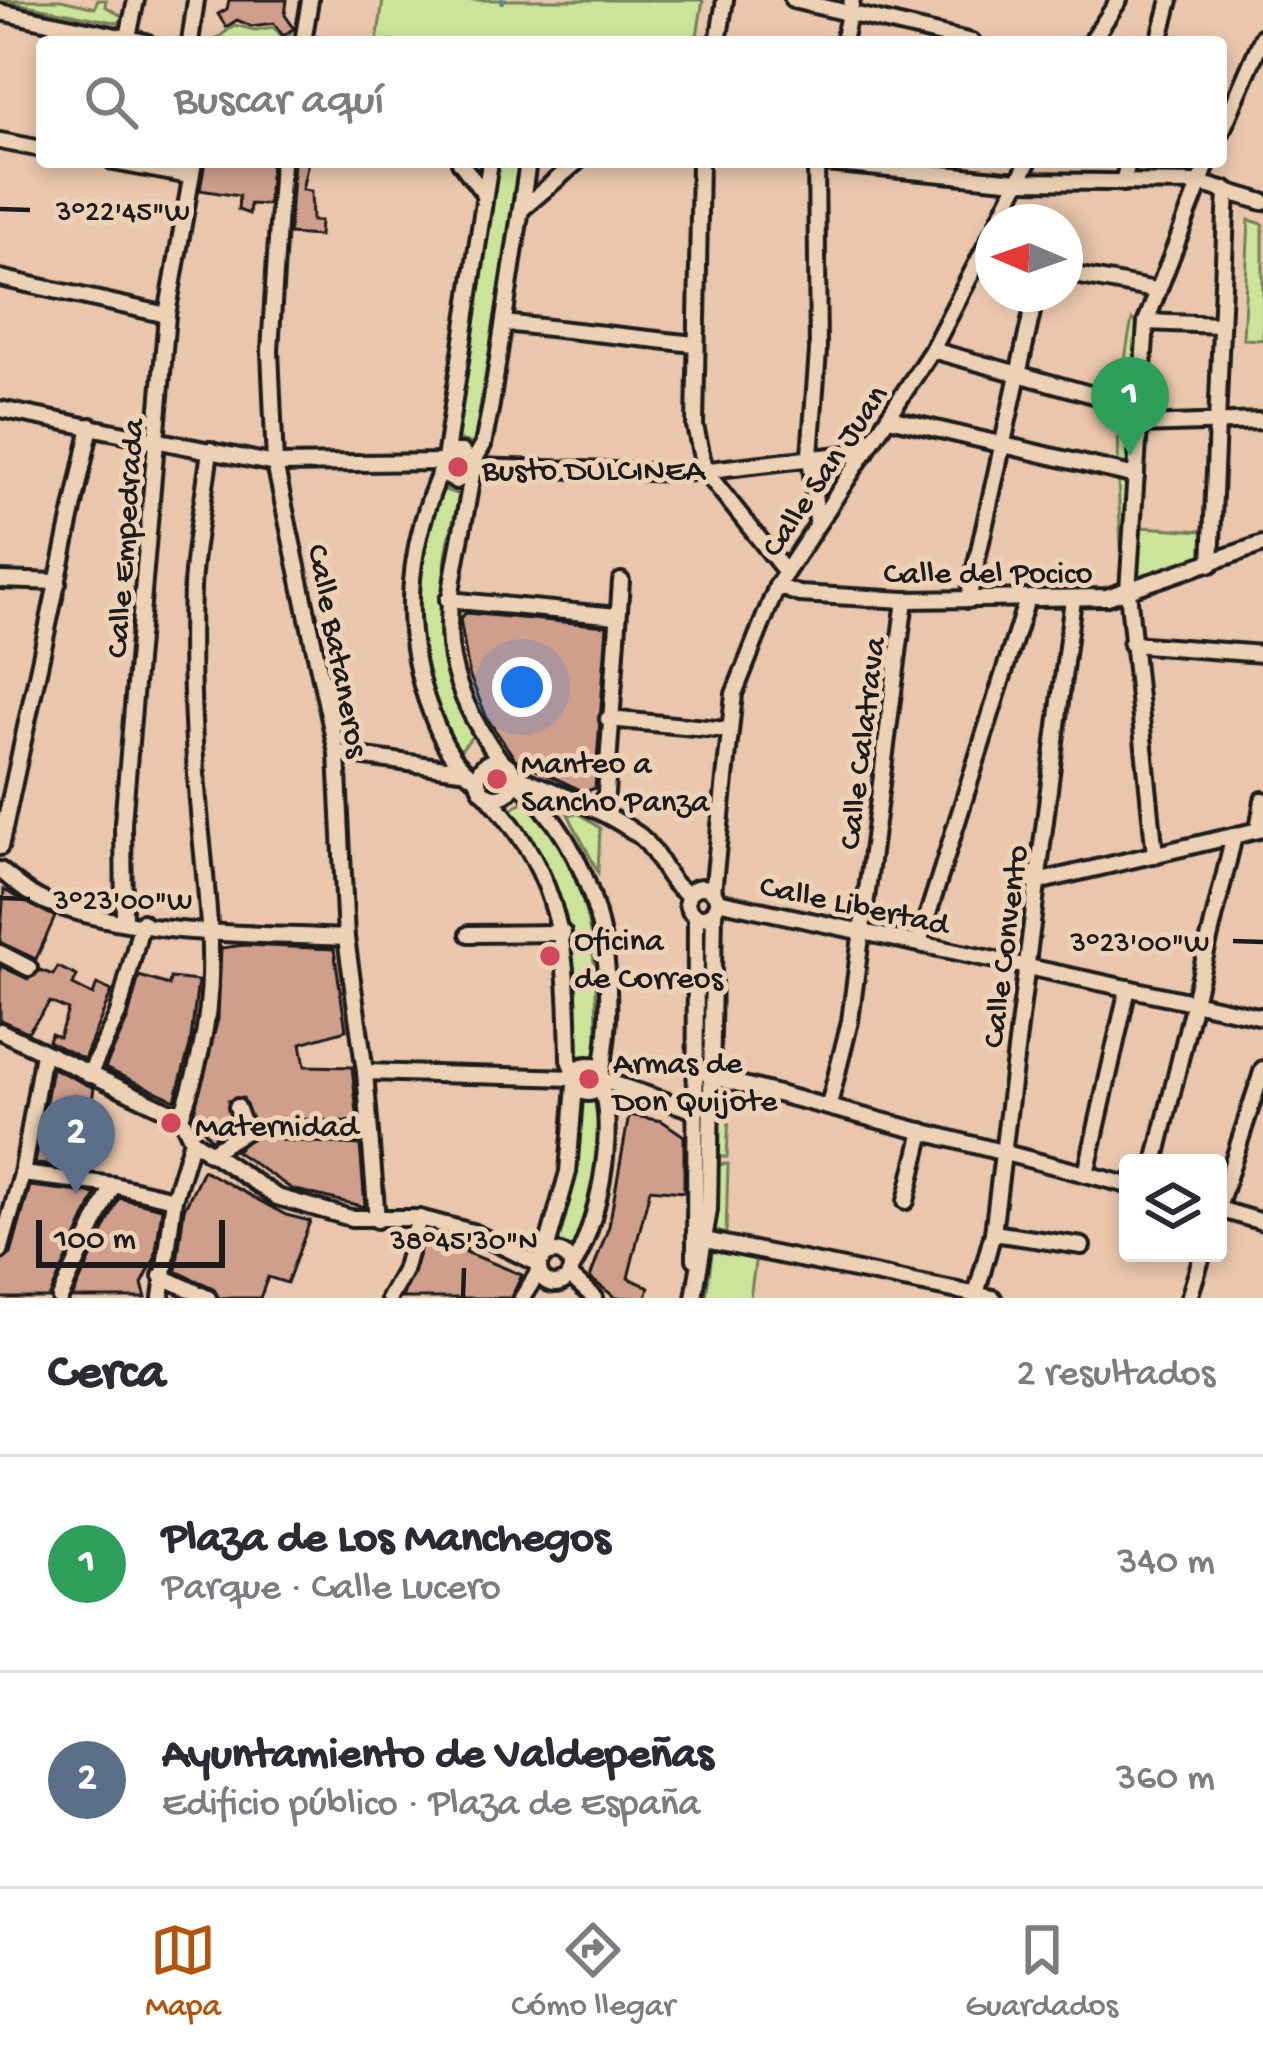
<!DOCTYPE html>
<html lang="es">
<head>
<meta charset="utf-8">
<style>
	body { margin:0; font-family:"Gochi Hand",sans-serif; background:#f2f2f3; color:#2b2b33 }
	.controls { position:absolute; right:36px; bottom:36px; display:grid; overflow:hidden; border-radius:12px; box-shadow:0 6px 18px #0003 }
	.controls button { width:108px; height:108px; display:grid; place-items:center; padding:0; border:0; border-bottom:3px solid #e1e1e2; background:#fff; color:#2b2b33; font:60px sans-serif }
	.compass { position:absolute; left:975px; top:204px; width:108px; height:108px; border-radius:50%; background:#fff; box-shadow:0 6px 18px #0003; rotate:272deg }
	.scale { position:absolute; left:36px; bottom:30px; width:189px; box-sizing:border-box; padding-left:12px; border:6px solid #1c1c1c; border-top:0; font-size:33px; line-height:42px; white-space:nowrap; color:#1c1c1c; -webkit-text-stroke:9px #edd1b4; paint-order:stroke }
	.you { position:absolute; left:522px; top:687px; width:42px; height:42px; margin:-30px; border:9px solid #fff; border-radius:50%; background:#1a73e8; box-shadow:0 0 0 18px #1a73e833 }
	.badge { display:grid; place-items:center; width:78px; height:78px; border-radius:50%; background:#b45309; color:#fff; font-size:39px; font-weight:700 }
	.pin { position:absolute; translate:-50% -99px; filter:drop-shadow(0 3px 6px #0008) }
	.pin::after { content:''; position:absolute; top:63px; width:42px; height:36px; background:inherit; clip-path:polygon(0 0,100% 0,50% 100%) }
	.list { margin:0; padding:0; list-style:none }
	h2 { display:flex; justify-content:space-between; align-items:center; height:156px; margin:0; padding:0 48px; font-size:51px }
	h2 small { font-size:39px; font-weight:400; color:#7c7c81 }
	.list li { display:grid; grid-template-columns:78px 1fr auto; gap:36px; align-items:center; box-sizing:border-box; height:216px; padding:0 48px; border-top:3px solid #e1e1e2 }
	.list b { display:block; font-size:45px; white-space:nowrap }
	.list p { margin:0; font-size:39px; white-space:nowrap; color:#7c7c81 }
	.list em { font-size:39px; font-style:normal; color:#7c7c81 }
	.icon { flex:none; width:66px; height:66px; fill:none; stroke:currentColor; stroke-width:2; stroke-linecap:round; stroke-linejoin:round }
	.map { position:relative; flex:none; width:1263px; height:1298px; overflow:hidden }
	.search { position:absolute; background:#fff; box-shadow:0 6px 18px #0003; left:36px; right:36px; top:36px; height:132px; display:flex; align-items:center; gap:30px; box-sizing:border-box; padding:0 42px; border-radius:12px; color:#7c7c81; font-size:45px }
	.sheet { height:588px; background:#fff }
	nav { display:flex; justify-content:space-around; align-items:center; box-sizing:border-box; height:168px; border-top:3px solid #e1e1e2; background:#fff; font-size:33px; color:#7c7c81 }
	nav a { display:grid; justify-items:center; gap:6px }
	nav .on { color:#b45309 }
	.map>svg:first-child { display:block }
	.green { fill:#cce499; stroke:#74805a; stroke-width:3 }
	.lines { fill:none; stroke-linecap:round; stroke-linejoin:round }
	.stream { stroke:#598592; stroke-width:4.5 }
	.building { fill:#d09f8c; stroke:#1c1c1c; stroke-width:3 }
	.minor-casing { stroke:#1c1c1c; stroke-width:22 }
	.minor { stroke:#edd1b4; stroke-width:14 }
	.ticks { fill:none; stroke:#1c1c1c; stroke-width:4.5 }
	.poi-dot { fill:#d1495b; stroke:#edd1b4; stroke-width:4.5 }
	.labels { text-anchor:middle; stroke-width:10; stroke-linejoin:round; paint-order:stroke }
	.poi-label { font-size:33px; fill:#1c1c1c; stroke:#edd1b4; text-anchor:start }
	.street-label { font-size:33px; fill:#1c1c1c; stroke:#edd1b4 }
	.ticks-label { font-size:30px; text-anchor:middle; fill:#1c1c1c; stroke:#edd1b4; stroke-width:10; stroke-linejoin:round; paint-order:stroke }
</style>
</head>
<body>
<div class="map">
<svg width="1263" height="1298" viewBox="0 0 1263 1298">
	<rect width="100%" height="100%" fill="#eac6ac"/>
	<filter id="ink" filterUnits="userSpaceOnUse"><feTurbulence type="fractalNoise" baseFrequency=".00833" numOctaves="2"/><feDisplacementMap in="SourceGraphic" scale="24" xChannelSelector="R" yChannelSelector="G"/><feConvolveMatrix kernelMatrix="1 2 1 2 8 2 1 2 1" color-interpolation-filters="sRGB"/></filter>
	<g filter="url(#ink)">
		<g class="green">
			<polygon points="0,0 61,0 95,8 97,0 106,0 105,6 123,17 119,23"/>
			<polygon points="383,0 703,0 696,42 377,42"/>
			<polygon points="234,25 255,30 273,27 285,39 295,28 300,30 297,42 213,42"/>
			<polygon points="497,162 520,163 474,444 453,438"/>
			<polygon points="1249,220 1263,224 1263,340 1243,339"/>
			<path d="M1132,320L1147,325L1142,527L1203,531L1204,559L1124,588C1117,498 1113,409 1132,320Z"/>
			<path d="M439,488L460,495C436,577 431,656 474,734L459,752C407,656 412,591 439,488Z"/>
			<path d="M530,797C594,892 597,944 597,1056H574C574,949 575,901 509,811Z"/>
			<polygon points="568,814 580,814 600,828 598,872"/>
			<polygon points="730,1093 727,1157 716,1157 714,1102"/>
			<polygon points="600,1099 595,1182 574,1256 566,1248 550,1246 579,1100"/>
			<polygon points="728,1164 726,1234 714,1230 716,1165"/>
			<polygon points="713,1247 756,1255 750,1298 706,1298"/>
		</g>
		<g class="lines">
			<polyline class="stream" points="502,2 502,0"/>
		</g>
		<g class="building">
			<polygon points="229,0 287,0 285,15 294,28 283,36 274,23 251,26 237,20 226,27 218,14 227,9"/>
			<polygon points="205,162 271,162 268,205 250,204 249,214 238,210 239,196 200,190"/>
			<polygon points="294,162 308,162 302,190 311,191 312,221 320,221 319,236 289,234"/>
			<polygon points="466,613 607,626 595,788 585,792 515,759 487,718 469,674 460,618"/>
			<polygon points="4,890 55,917 36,959 0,942"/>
			<polygon points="245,945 334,949 346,1030 301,1043 305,1066 352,1067 358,1122 282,1118 272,1130 282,1140 360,1145 365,1207 292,1189 235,1151 257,1133 243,1098 228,1101 232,1126 211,1139 193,1116 218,1019 221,948"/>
			<polygon points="0,966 28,979 40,970 53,975 58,967 77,976 73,985 93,995 97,984 112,991 84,1059 48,1041 51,1034 59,1037 68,1010 50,1002 28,1032 0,1020"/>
			<polygon points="139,976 169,985 170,978 198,981 190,1046 175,1100 105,1068 128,1018"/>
			<polygon points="52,1068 94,1088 82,1168 35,1164"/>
			<polygon points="629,1115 662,1121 684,1136 684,1192 650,1189 628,1278 649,1287 646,1298 616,1298 590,1278 609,1226"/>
			<polygon points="203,1170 286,1215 310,1221 287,1283 268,1277 260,1298 219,1298 213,1288 176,1271 184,1209"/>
			<polygon points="30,1186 96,1194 49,1298 0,1298 0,1262 11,1254"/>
			<polygon points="119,1198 162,1208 155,1258 142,1284 146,1298 72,1298"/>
			<polygon points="427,1232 468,1243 466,1252 522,1275 511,1298 402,1298"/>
		</g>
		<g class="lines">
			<g class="minor-casing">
				<g id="minor">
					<polyline points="793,0 972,42"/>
					<polyline points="0,12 146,42"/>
					<polyline points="128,37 136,0"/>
					<polyline points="190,42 196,0"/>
					<polyline points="303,42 310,0"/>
					<polyline points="718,42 725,0"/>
					<polyline points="843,42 852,0"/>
					<polyline points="1091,42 1119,0"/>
					<polyline points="1159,42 1170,0"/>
					<polyline points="1221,133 1263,36"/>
					<polyline points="0,141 42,149"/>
					<polyline points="114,162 190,176"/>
					<polyline points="282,162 270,351 275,464 337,753 346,938 365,1072 377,1220"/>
					<polyline points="460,162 485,195"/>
					<polyline points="700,162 695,426 705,471 785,571"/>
					<polyline points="815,162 1018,181 1199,183 1263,202"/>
					<polyline points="816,162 818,351 810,455 817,521"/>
					<polyline points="1123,183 1128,162"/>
					<polyline points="522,209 577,162"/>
					<polyline points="998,222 1028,162"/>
					<polyline points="1065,273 1155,290"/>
					<polyline points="0,278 167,315"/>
					<polyline points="1146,322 1220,325"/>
					<polyline points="504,323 694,344"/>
					<polyline points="932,350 1140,408"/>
					<polyline points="0,409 275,464 444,462"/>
					<polyline points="889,418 1136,476"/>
					<polyline points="1140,425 1263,421"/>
					<polyline points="445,459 490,162"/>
					<polyline points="473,462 483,445 491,405 528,162"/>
					<path d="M443,466C407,546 399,630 431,712C441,739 453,766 478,780"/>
					<polyline points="473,467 683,473 866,452"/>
					<path d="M473,471L456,481L446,476L444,462L452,452H462L473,467C456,590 417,648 501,761"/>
					<polyline points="1211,564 1227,190"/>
					<polyline points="0,580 58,582"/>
					<polyline points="777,586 799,594 905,600 1107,597 1263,544"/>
					<polyline points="448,600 617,616"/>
					<polyline points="968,600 1036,294"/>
					<polyline points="1131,644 1263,654"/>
					<polyline points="608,719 728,730"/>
					<polyline points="337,753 460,770"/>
					<circle cx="496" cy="779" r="18"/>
					<path d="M519,777C561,795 603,809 640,836C660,852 666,885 689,894"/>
					<path d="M515,780C598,850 622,969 601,1075"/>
					<path d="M488,796C565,881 567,951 569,1060L575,1074"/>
					<polyline points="600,809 606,793 621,581"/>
					<polyline points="1258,830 1263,800"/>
					<polyline points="0,847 91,426"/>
					<polyline points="1155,855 1128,591 1146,322 1208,162"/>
					<path d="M0,870C14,881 30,896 47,902C138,937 249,933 346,938"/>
					<polyline points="1037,882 1263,829"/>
					<circle cx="702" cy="902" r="15"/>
					<polyline points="713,892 734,694 777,586 932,350 993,232"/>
					<polyline points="717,901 1263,1017"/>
					<polyline points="124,920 123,823 167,315 194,162"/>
					<polyline points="469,934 563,933"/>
					<polyline points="919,943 1027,599"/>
					<polyline points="0,953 29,968"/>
					<polyline points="0,1031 181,1117 192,1140 174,1199 161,1298"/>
					<circle cx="588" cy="1079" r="14"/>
					<polyline points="365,1072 574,1078"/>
					<polyline points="89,1075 118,1014 142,922"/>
					<polyline points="709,1076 1128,1185"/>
					<polyline points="602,1080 696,1111"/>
					<polyline points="829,1105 850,1021 905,600"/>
					<path d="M181,1117C218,1017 213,958 203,854C194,768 189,674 192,587C194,542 205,495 210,450"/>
					<polyline points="283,1129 370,1134"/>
					<polyline points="192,1140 277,1197 351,1218 419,1218 472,1232 539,1264"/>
					<polyline points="209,1153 246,1131 237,1107"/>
					<polyline points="1155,1163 1234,836"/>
					<polyline points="22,1174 113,1185 174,1199"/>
					<polyline points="1086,1174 1128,988"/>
					<polyline points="906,1201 923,1131"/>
					<polyline points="1218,1208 1263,1069"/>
					<polyline points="1218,1209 1263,1222"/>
					<polyline points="993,1233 1082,1246"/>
					<polyline points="705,1240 993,1298"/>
					<polyline points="0,1251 22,1174 43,1053"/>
					<circle cx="555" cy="1268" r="16"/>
					<polyline points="545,1254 568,1172 575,1085"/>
					<polyline points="695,1259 696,916"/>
					<path d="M571,1269C597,1230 618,1128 600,1085"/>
					<polyline points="569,1275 595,1298"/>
					<polyline points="161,1276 208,1298"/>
					<polyline points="60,1298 113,1185"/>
					<polyline points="389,1298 404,1271 419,1218"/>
					<polyline points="522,1298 539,1271"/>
					<polyline points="694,1298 709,1210 714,910"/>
					<polyline points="975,1298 993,1233 1073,599"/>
					<polyline points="1189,1298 1203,1253"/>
				</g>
			</g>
			<use href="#minor" class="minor"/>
		</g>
	</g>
	<path class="ticks" d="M0,209L30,210M0,898L30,899M1233,941L1263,942M463,1298L464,1268"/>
	<g class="poi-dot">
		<circle cx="458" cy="467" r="12"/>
		<circle cx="497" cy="779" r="12"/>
		<circle cx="550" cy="956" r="12"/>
		<circle cx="589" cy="1079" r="12"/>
		<circle cx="171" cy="1123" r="12"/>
	</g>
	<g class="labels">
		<g class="poi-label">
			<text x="482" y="479">Busto DULCINEA</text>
			<text x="521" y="772">Manteo a<tspan x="521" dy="38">Sancho Panza</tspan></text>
			<text x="574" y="949">Oficina<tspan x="574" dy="38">de Correos</tspan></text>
			<text x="613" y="1072">Armas de<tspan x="613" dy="38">Don Quijote</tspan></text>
			<text x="195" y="1135">Maternidad</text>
		</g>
		<g class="street-label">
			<text transform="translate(822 469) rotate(-56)" y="12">Calle San Juan</text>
			<text transform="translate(122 538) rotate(-86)" y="12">Calle Empedrada</text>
			<text x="988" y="582">Calle del Pocico</text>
			<text transform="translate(341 650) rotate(79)" y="12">Calle Bataneros</text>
			<text transform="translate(859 743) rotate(-83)" y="12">Calle Calatrava</text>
			<text transform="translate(855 902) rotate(12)" y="12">Calle Libertad</text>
			<text transform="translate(1002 946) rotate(-83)" y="12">Calle Convento</text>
		</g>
	</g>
	<g class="ticks-label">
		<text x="123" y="220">3°22'45"W</text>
		<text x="123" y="909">3°23'00"W</text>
		<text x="1140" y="951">3°23'00"W</text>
		<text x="464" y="1249">38°45'30"N</text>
	</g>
</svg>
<div class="controls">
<button><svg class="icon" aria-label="layers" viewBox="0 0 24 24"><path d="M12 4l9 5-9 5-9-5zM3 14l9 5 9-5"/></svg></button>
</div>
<svg class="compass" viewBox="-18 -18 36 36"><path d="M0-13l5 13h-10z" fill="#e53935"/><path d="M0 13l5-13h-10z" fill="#7c7c81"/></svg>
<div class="scale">100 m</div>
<div class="you"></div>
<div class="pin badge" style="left:1130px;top:456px;background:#2e9e5b">1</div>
<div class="pin badge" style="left:76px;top:1194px;background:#5c6f8a">2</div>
<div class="search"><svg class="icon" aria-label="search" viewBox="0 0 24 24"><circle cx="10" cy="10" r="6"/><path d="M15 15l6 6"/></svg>Buscar aquí</div>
</div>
<section class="sheet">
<h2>Cerca<small>2 resultados</small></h2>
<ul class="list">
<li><span class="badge" style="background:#2e9e5b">1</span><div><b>Plaza de Los Manchegos</b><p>Parque · Calle Lucero</p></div><em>340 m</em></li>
<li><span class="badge" style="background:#5c6f8a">2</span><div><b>Ayuntamiento de Valdepeñas</b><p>Edificio público · Plaza de España</p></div><em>360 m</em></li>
</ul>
</section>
<nav>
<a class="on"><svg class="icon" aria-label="map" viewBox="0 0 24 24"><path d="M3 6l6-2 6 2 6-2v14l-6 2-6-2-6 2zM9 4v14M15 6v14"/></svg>Mapa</a>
<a><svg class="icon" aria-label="directions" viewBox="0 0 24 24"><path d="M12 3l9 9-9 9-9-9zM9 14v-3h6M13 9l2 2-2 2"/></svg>Cómo llegar</a>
<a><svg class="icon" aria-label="saved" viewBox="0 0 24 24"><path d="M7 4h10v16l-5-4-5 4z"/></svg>Guardados</a>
</nav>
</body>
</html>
